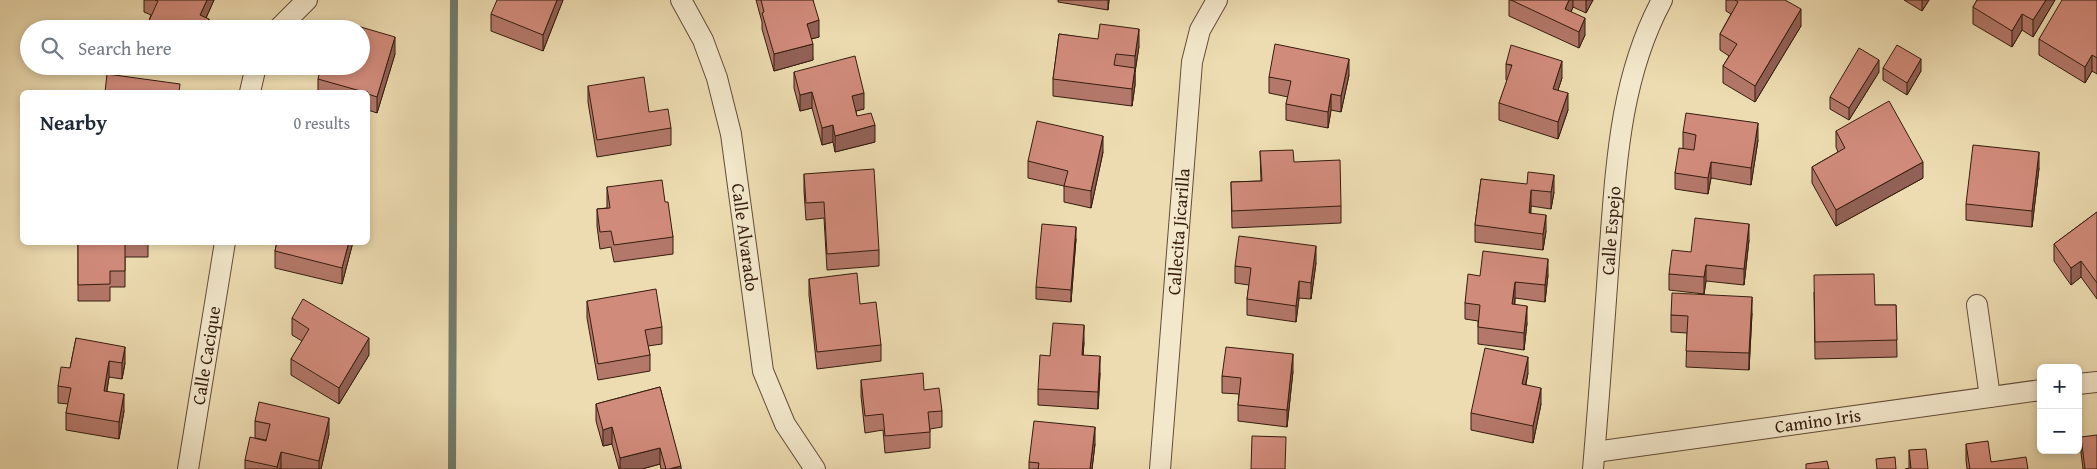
<!DOCTYPE html>
<html lang="en">
<head>
<meta charset="utf-8">
<style>
	body { margin:0; font-family:"Gentium Book Plus",serif; background:#f6f6f7; color:#1f2937 }
	.controls { position:absolute; right:15px; bottom:15px; display:grid; overflow:hidden; border-radius:8px; box-shadow:0 2px 8px #0003 }
	.controls button { width:45px; height:45px; display:grid; place-items:center; padding:0; border:0; border-bottom:1px solid #e0e1e3; background:#fff; color:#1f2937; font:25px sans-serif }
	.list { margin:0; padding:0; list-style:none }
	h2 { display:flex; justify-content:space-between; align-items:center; height:65px; margin:0; padding:0 20px; font-size:21px }
	h2 small { font-size:16px; font-weight:400; color:#747a83 }
	.icon { flex:none; width:28px; height:28px; fill:none; stroke:currentColor; stroke-width:2; stroke-linecap:round; stroke-linejoin:round }
	.map { position:relative; flex:none; width:2097px; height:469px; overflow:hidden }
	.search { position:absolute; background:#fff; box-shadow:0 2px 8px #0003; left:20px; top:20px; width:350px; height:55px; display:flex; align-items:center; gap:12px; box-sizing:border-box; padding:0 18px; border-radius:28px; color:#747a83; font-size:19px }
	.panel { position:absolute; background:#fff; box-shadow:0 2px 8px #0003; left:20px; top:90px; width:350px; height:155px; border-radius:8px }
	.map>svg:first-child { display:block }
	.lines { fill:none; stroke-linecap:round; stroke-linejoin:round }
	.stream { stroke:#727c6a; stroke-width:8 }
	.minor-casing { stroke:#634c37; stroke-width:22 }
	.minor { stroke:#f3e8cc; stroke-width:20 }
	.wall { fill:#b4786a; stroke:#351c0e }
	.shaded-wall { fill:#926156; stroke:#351c0e }
	.building { fill:#d18b7b; stroke:#351c0e }
	.labels { text-anchor:middle; stroke-width:4; stroke-linejoin:round; paint-order:stroke }
	.street-label { font-size:18px; fill:#351c0e; stroke:#f3e8cc }
</style>
</head>
<body>
<div class="map">
<svg width="2097" height="469" viewBox="0 0 2097 469">
	<rect width="100%" height="100%" fill="#eddcb1"/>
	<filter id="stains"><feTurbulence type="fractalNoise" baseFrequency=".004" numOctaves="4"/><feColorMatrix values="0 0 0 0 .2 0 0 0 0 .09 0 0 0 0 .02 0 0 0 .5 -.17"/></filter>
	<radialGradient id="worn" r=".72"><stop offset=".6" stop-color="#630" stop-opacity="0"/><stop offset="1" stop-color="#630" stop-opacity=".3"/></radialGradient>
	<g class="lines">
		<polyline class="stream" points="452,469 454,0"/>
		<g class="minor-casing">
			<g id="minor">
				<path id="s1" d="M681,0L703,40L717,78L731,134L763,371L785,424L815,469"/>
				<polyline points="278,29 307,0"/>
				<polyline points="250,92 256,66"/>
				<polyline points="1977,305 1990,397"/>
				<polyline points="2078,384 2097,382"/>
				<path id="s2" d="M1595,452L2041,390"/>
				<path id="s3" d="M188,469L225,242"/>
				<path id="s4" d="M1160,469L1192,62L1200,30L1217,0"/>
				<path id="s5" d="M1593,469C1599,399 1604,328 1609,258C1616,169 1619,80 1662,0"/>
			</g>
		</g>
		<use href="#minor" class="minor"/>
	</g>
	<g class="wall">
		<polygon points="144,0 214,0 206,18 209,29 148,29 148,23 151,15 144,12"/>
		<polygon points="563,0 543,51 491,31 491,14"/>
		<polygon points="756,0 813,0 819,37 811,39 813,60 774,71 762,29 762,22"/>
		<polygon points="1058,0 1109,0 1108,10 1058,2"/>
		<polygon points="1509,0 1593,0 1586,13 1573,7 1571,12 1585,35 1579,48 1509,16"/>
		<polygon points="1726,0 1785,0 1801,26 1755,102 1723,83 1723,66 1729,56 1720,50 1720,34 1731,14 1726,11"/>
		<polygon points="1904,0 1929,0 1922,11"/>
		<polygon points="1977,0 2055,0 2033,37 2022,30 2012,47 1973,24 1973,7"/>
		<polygon points="2097,0 2097,74 2092,71 2085,83 2039,55 2039,39"/>
		<polygon points="1059,34 1139,46 1135,72 1135,85 1132,106 1053,96 1053,79"/>
		<polygon points="395,54 377,113 368,110 368,92 318,92 318,79 361,66"/>
		<polygon points="1506,64 1562,78 1558,90 1568,110 1558,139 1499,120 1499,103 1507,81 1506,80"/>
		<polygon points="1883,68 1921,71 1907,95 1883,80"/>
		<polygon points="794,72 864,109 856,111 857,116 875,142 835,152 833,142 822,145 812,108 800,111 794,88"/>
		<polygon points="1879,72 1849,120 1830,109 1830,97"/>
		<polygon points="1349,75 1341,112 1331,110 1328,128 1286,120 1286,104 1288,97 1269,93 1269,77"/>
		<polygon points="588,86 649,112 671,128 671,145 597,157 588,102"/>
		<polygon points="1836,131 1923,178 1836,226 1812,183 1812,167 1838,152 1836,147"/>
		<polygon points="1683,132 1758,140 1751,185 1711,178 1708,194 1675,189 1675,173 1683,149"/>
		<polygon points="1260,151 1294,162 1341,206 1341,223 1232,228 1231,182 1261,181"/>
		<polygon points="1103,152 1091,208 1064,202 1064,186 1028,178 1028,161"/>
		<polygon points="2039,168 2032,227 1966,220 1966,204"/>
		<polygon points="804,174 879,250 879,266 827,270 824,218 806,220 804,191"/>
		<polygon points="1481,179 1554,192 1551,209 1531,206 1531,213 1546,231 1543,250 1475,242 1475,225"/>
		<polygon points="607,187 665,202 673,237 673,254 614,262 611,247 600,249 597,226 597,209 607,208"/>
		<polygon points="2097,212 2097,299 2081,277 2071,285 2054,261 2054,244"/>
		<polygon points="1076,239 1071,302 1036,299 1036,287"/>
		<polygon points="1749,240 1744,285 1706,281 1704,294 1669,290 1669,274 1691,252"/>
		<polygon points="78,242 148,242 148,257 125,257 125,287 110,287 110,301 78,301"/>
		<polygon points="277,242 353,242 342,284 275,268 275,251"/>
		<polygon points="1316,263 1311,299 1299,298 1296,322 1247,315 1247,299 1249,285 1235,283 1235,266"/>
		<polygon points="1548,275 1545,302 1515,298 1515,305 1527,323 1524,350 1478,344 1478,321 1465,319 1465,303 1480,276"/>
		<polygon points="809,279 860,304 881,345 881,361 817,369 809,295"/>
		<polygon points="1814,292 1875,305 1896,305 1897,357 1815,359"/>
		<polygon points="587,301 662,327 662,344 648,346 650,355 650,371 598,380 587,318"/>
		<polygon points="1752,313 1749,370 1686,367 1687,333 1671,332 1671,315"/>
		<polygon points="292,318 369,355 339,404 291,375 291,359 302,341 292,335"/>
		<polygon points="76,338 125,363 122,379 109,377 107,391 124,411 119,439 66,430 66,413 68,404 58,403 58,386 70,368"/>
		<polygon points="1084,342 1083,355 1100,373 1098,409 1038,405 1038,389"/>
		<polygon points="1293,371 1287,427 1238,421 1238,405 1239,394 1222,393 1222,376"/>
		<polygon points="1528,373 1526,384 1541,404 1533,443 1471,430 1471,413"/>
		<polygon points="861,380 924,390 942,411 942,427 930,429 930,448 885,453 883,430 865,433 861,396"/>
		<polygon points="660,387 681,469 661,469 660,464 642,469 619,469 612,444 603,446 596,421 596,404"/>
		<polygon points="255,421 329,434 321,469 245,469 245,460 266,440 255,438"/>
		<polygon points="2081,437 2097,469 2083,469 2081,453"/>
		<polygon points="1095,444 1092,469 1029,469 1029,462"/>
		<polygon points="1966,444 1991,462 2028,469 1967,469 1966,460"/>
		<polygon points="1909,450 1928,469 1909,469"/>
	</g>
	<g class="shaded-wall">
		<polygon points="207,0 214,0 201,29 200,15"/>
		<polygon points="557,0 563,0 543,51 543,35"/>
		<polygon points="1108,0 1109,0 1108,10"/>
		<polygon points="1569,0 1573,0 1573,7 1565,25 1565,9"/>
		<polygon points="1586,0 1593,0 1586,13"/>
		<polygon points="1922,0 1929,0 1922,11"/>
		<polygon points="2046,0 2055,0 2033,37 2033,20"/>
		<polygon points="1801,9 1801,26 1755,102 1755,86"/>
		<polygon points="2022,14 2022,30 2012,47 2012,31"/>
		<polygon points="1585,18 1585,35 1579,48 1579,32"/>
		<polygon points="209,19 209,29 205,29"/>
		<polygon points="819,20 819,37 807,40 807,24"/>
		<polygon points="1139,29 1139,46 1135,72 1135,56"/>
		<polygon points="395,37 395,54 377,113 377,97"/>
		<polygon points="813,44 813,60 774,71 774,54"/>
		<polygon points="2092,55 2092,71 2085,83 2085,67"/>
		<polygon points="1349,59 1349,75 1341,112 1341,96"/>
		<polygon points="1921,59 1921,71 1907,95 1907,83"/>
		<polygon points="1879,60 1879,72 1849,120 1849,108"/>
		<polygon points="1562,61 1562,78 1553,105 1553,89"/>
		<polygon points="1135,68 1135,85 1132,106 1132,89"/>
		<polygon points="812,92 812,108 800,111 800,95"/>
		<polygon points="864,93 864,109 852,112 852,96"/>
		<polygon points="1568,93 1568,110 1558,139 1558,122"/>
		<polygon points="1331,94 1331,110 1328,128 1328,112"/>
		<polygon points="1758,123 1758,140 1751,185 1751,168"/>
		<polygon points="833,125 833,142 822,145 822,128"/>
		<polygon points="875,125 875,142 835,152 835,136"/>
		<polygon points="1103,136 1103,152 1091,208 1091,191"/>
		<polygon points="2039,152 2039,168 2032,227 2032,211"/>
		<polygon points="1711,162 1711,178 1708,194 1708,178"/>
		<polygon points="1923,162 1923,178 1836,226 1836,210"/>
		<polygon points="1554,175 1554,192 1551,209 1551,192"/>
		<polygon points="1531,190 1531,206 1529,229 1529,213"/>
		<polygon points="1546,215 1546,231 1543,250 1543,234"/>
		<polygon points="1749,224 1749,240 1744,285 1744,269"/>
		<polygon points="1076,227 1076,239 1071,302 1071,290"/>
		<polygon points="349,242 353,242 342,284 342,268"/>
		<polygon points="1316,246 1316,263 1311,299 1311,283"/>
		<polygon points="1548,259 1548,275 1545,302 1545,285"/>
		<polygon points="2081,261 2081,277 2071,285 2071,268"/>
		<polygon points="1706,265 1706,281 1704,294 1704,277"/>
		<polygon points="1299,281 1299,298 1296,322 1296,306"/>
		<polygon points="1515,282 1515,298 1512,321 1512,304"/>
		<polygon points="1752,297 1752,313 1749,370 1749,353"/>
		<polygon points="1527,306 1527,323 1524,350 1524,333"/>
		<polygon points="1084,325 1084,342 1082,371 1082,355"/>
		<polygon points="369,338 369,355 339,404 339,388"/>
		<polygon points="125,347 125,363 122,379 122,363"/>
		<polygon points="1293,354 1293,371 1287,427 1287,410"/>
		<polygon points="1100,356 1100,373 1098,409 1098,392"/>
		<polygon points="1528,357 1528,373 1522,400 1522,384"/>
		<polygon points="109,361 109,377 104,407 104,391"/>
		<polygon points="1541,388 1541,404 1533,443 1533,426"/>
		<polygon points="124,394 124,411 119,439 119,422"/>
		<polygon points="329,418 329,434 321,469 319,469 319,461"/>
		<polygon points="612,427 612,444 603,446 603,430"/>
		<polygon points="1095,427 1095,444 1092,469 1090,469"/>
		<polygon points="660,448 660,464 642,469 620,469 620,458"/>
		<polygon points="281,452 281,469 277,469 277,467"/>
		<polygon points="681,466 681,469 669,469"/>
	</g>
	<g class="building">
		<polygon points="155,0 207,0 200,15 209,19 205,29 161,29 148,23 158,1"/>
		<polygon points="497,0 557,0 543,35 491,14"/>
		<polygon points="761,0 813,0 819,20 807,24 813,44 774,54 762,13 764,12"/>
		<polygon points="1511,0 1569,0 1565,9 1585,18 1579,32"/>
		<polygon points="1735,0 1785,0 1801,9 1755,86 1723,66 1737,44 1720,34 1738,2"/>
		<polygon points="1977,0 2046,0 2033,20 2022,14 2012,31 1973,7"/>
		<polygon points="2062,0 2097,0 2097,58 2092,55 2085,67 2039,39"/>
		<polygon points="347,23 395,37 377,97 368,94 368,92 364,92 318,79 321,66 361,66 361,29 345,29"/>
		<polygon points="1100,24 1139,29 1135,56 1116,54 1114,65 1135,68 1132,89 1053,79 1059,34 1098,39"/>
		<polygon points="1275,44 1349,59 1341,96 1331,94 1328,112 1286,104 1291,81 1269,77"/>
		<polygon points="1511,45 1562,61 1553,89 1568,93 1558,122 1499,103 1512,65 1506,64"/>
		<polygon points="1897,45 1921,59 1907,83 1883,68"/>
		<polygon points="1859,48 1879,60 1849,108 1830,97"/>
		<polygon points="855,56 864,93 852,96 857,116 871,113 875,125 835,136 833,125 822,128 812,92 800,95 794,72"/>
		<polygon points="107,74 180,84 179,92 105,92"/>
		<polygon points="644,77 649,112 668,109 671,128 597,140 588,86"/>
		<polygon points="1889,101 1923,162 1836,210 1812,167 1845,148 1836,131"/>
		<polygon points="1686,113 1758,123 1751,168 1711,162 1708,178 1675,173 1679,148 1694,150 1696,135 1683,132"/>
		<polygon points="1037,121 1103,136 1091,191 1064,186 1068,171 1028,161"/>
		<polygon points="1973,145 2039,152 2032,211 1966,204"/>
		<polygon points="1293,150 1294,162 1340,160 1341,206 1232,211 1231,182 1262,181 1260,151"/>
		<polygon points="874,169 879,250 827,254 824,202 806,203 804,174"/>
		<polygon points="1528,172 1554,175 1551,192 1531,190 1529,213 1546,215 1543,234 1475,225 1481,179 1527,184"/>
		<polygon points="662,180 665,202 668,202 673,237 614,245 611,231 600,232 597,209 610,208 607,187"/>
		<polygon points="2097,212 2097,283 2081,261 2071,268 2054,244"/>
		<polygon points="1695,218 1749,224 1744,269 1706,265 1704,277 1669,274 1672,250 1691,252"/>
		<polygon points="1042,224 1076,227 1071,290 1036,287"/>
		<polygon points="1239,236 1316,246 1311,283 1299,281 1296,306 1247,299 1251,268 1235,266"/>
		<polygon points="78,242 125,242 125,271 110,271 110,284 78,285"/>
		<polygon points="277,242 349,242 342,268 275,251"/>
		<polygon points="1483,251 1548,259 1545,285 1515,282 1512,304 1527,306 1524,333 1478,327 1480,305 1465,303 1468,274 1480,276"/>
		<polygon points="857,273 860,304 876,302 881,345 817,352 809,279"/>
		<polygon points="1874,274 1875,305 1896,305 1897,340 1815,342 1814,275"/>
		<polygon points="656,289 662,327 645,330 650,355 598,364 587,301"/>
		<polygon points="1672,293 1752,297 1749,353 1686,351 1688,316 1671,315"/>
		<polygon points="303,299 369,338 339,388 291,359 309,329 292,318"/>
		<polygon points="1053,323 1084,325 1082,355 1100,356 1098,392 1038,389 1040,355 1050,356"/>
		<polygon points="76,338 125,347 122,363 109,361 104,391 124,394 119,422 66,413 71,388 58,386 61,367 70,368"/>
		<polygon points="1226,347 1293,354 1287,410 1238,405 1241,378 1222,376"/>
		<polygon points="1485,348 1528,357 1522,384 1541,388 1533,426 1471,413"/>
		<polygon points="923,373 924,390 939,388 942,411 928,412 930,432 885,436 883,414 865,416 861,380"/>
		<polygon points="660,387 681,466 669,469 666,469 660,448 620,458 612,427 603,430 596,404"/>
		<polygon points="259,402 329,418 319,461 281,452 277,467 245,460 250,437 266,441 270,424 255,421"/>
		<polygon points="1034,421 1095,427 1090,469 1038,469 1039,463 1029,462"/>
		<polygon points="2097,435 2097,469 2085,469 2081,437"/>
		<polygon points="1252,436 1286,437 1285,469 1251,469"/>
		<polygon points="1988,441 1991,462 2026,457 2028,469 1970,469 1966,444"/>
		<polygon points="1926,449 1928,469 1905,469 1911,468 1909,450"/>
		<polygon points="1895,457 1896,469 1877,469 1876,459"/>
		<polygon points="1827,461 1829,469 1806,469 1806,464"/>
	</g>
	<g class="labels">
		<g class="street-label">
			<text dy="6" stroke="none"><textPath href="#s5" startOffset="239">Calle Espejo</textPath></text>
			<text dy="6" stroke="none"><textPath href="#s4" startOffset="238">Callecita Jicarilla</textPath></text>
			<text dy="6" stroke="none"><textPath href="#s1" startOffset="248">Calle Alvarado</textPath></text>
			<text dy="6" stroke="none"><textPath href="#s3" startOffset="115">Calle Cacique</textPath></text>
			<text dy="6" stroke="none"><textPath href="#s2" startOffset="225">Camino Iris</textPath></text>
		</g>
	</g>
	<rect width="100%" height="100%" filter="url(#stains)"/>
	<rect width="100%" height="100%" fill="url(#worn)"/>
</svg>
<div class="controls">
<button>+</button>
<button>−</button>
</div>
<div class="search"><svg class="icon" aria-label="search" viewBox="0 0 24 24"><circle cx="10" cy="10" r="6"/><path d="M15 15l6 6"/></svg>Search here</div>
<section class="panel">
<h2>Nearby<small>0 results</small></h2>
<ul class="list">
</ul>
</section>
</div>
</body>
</html>
